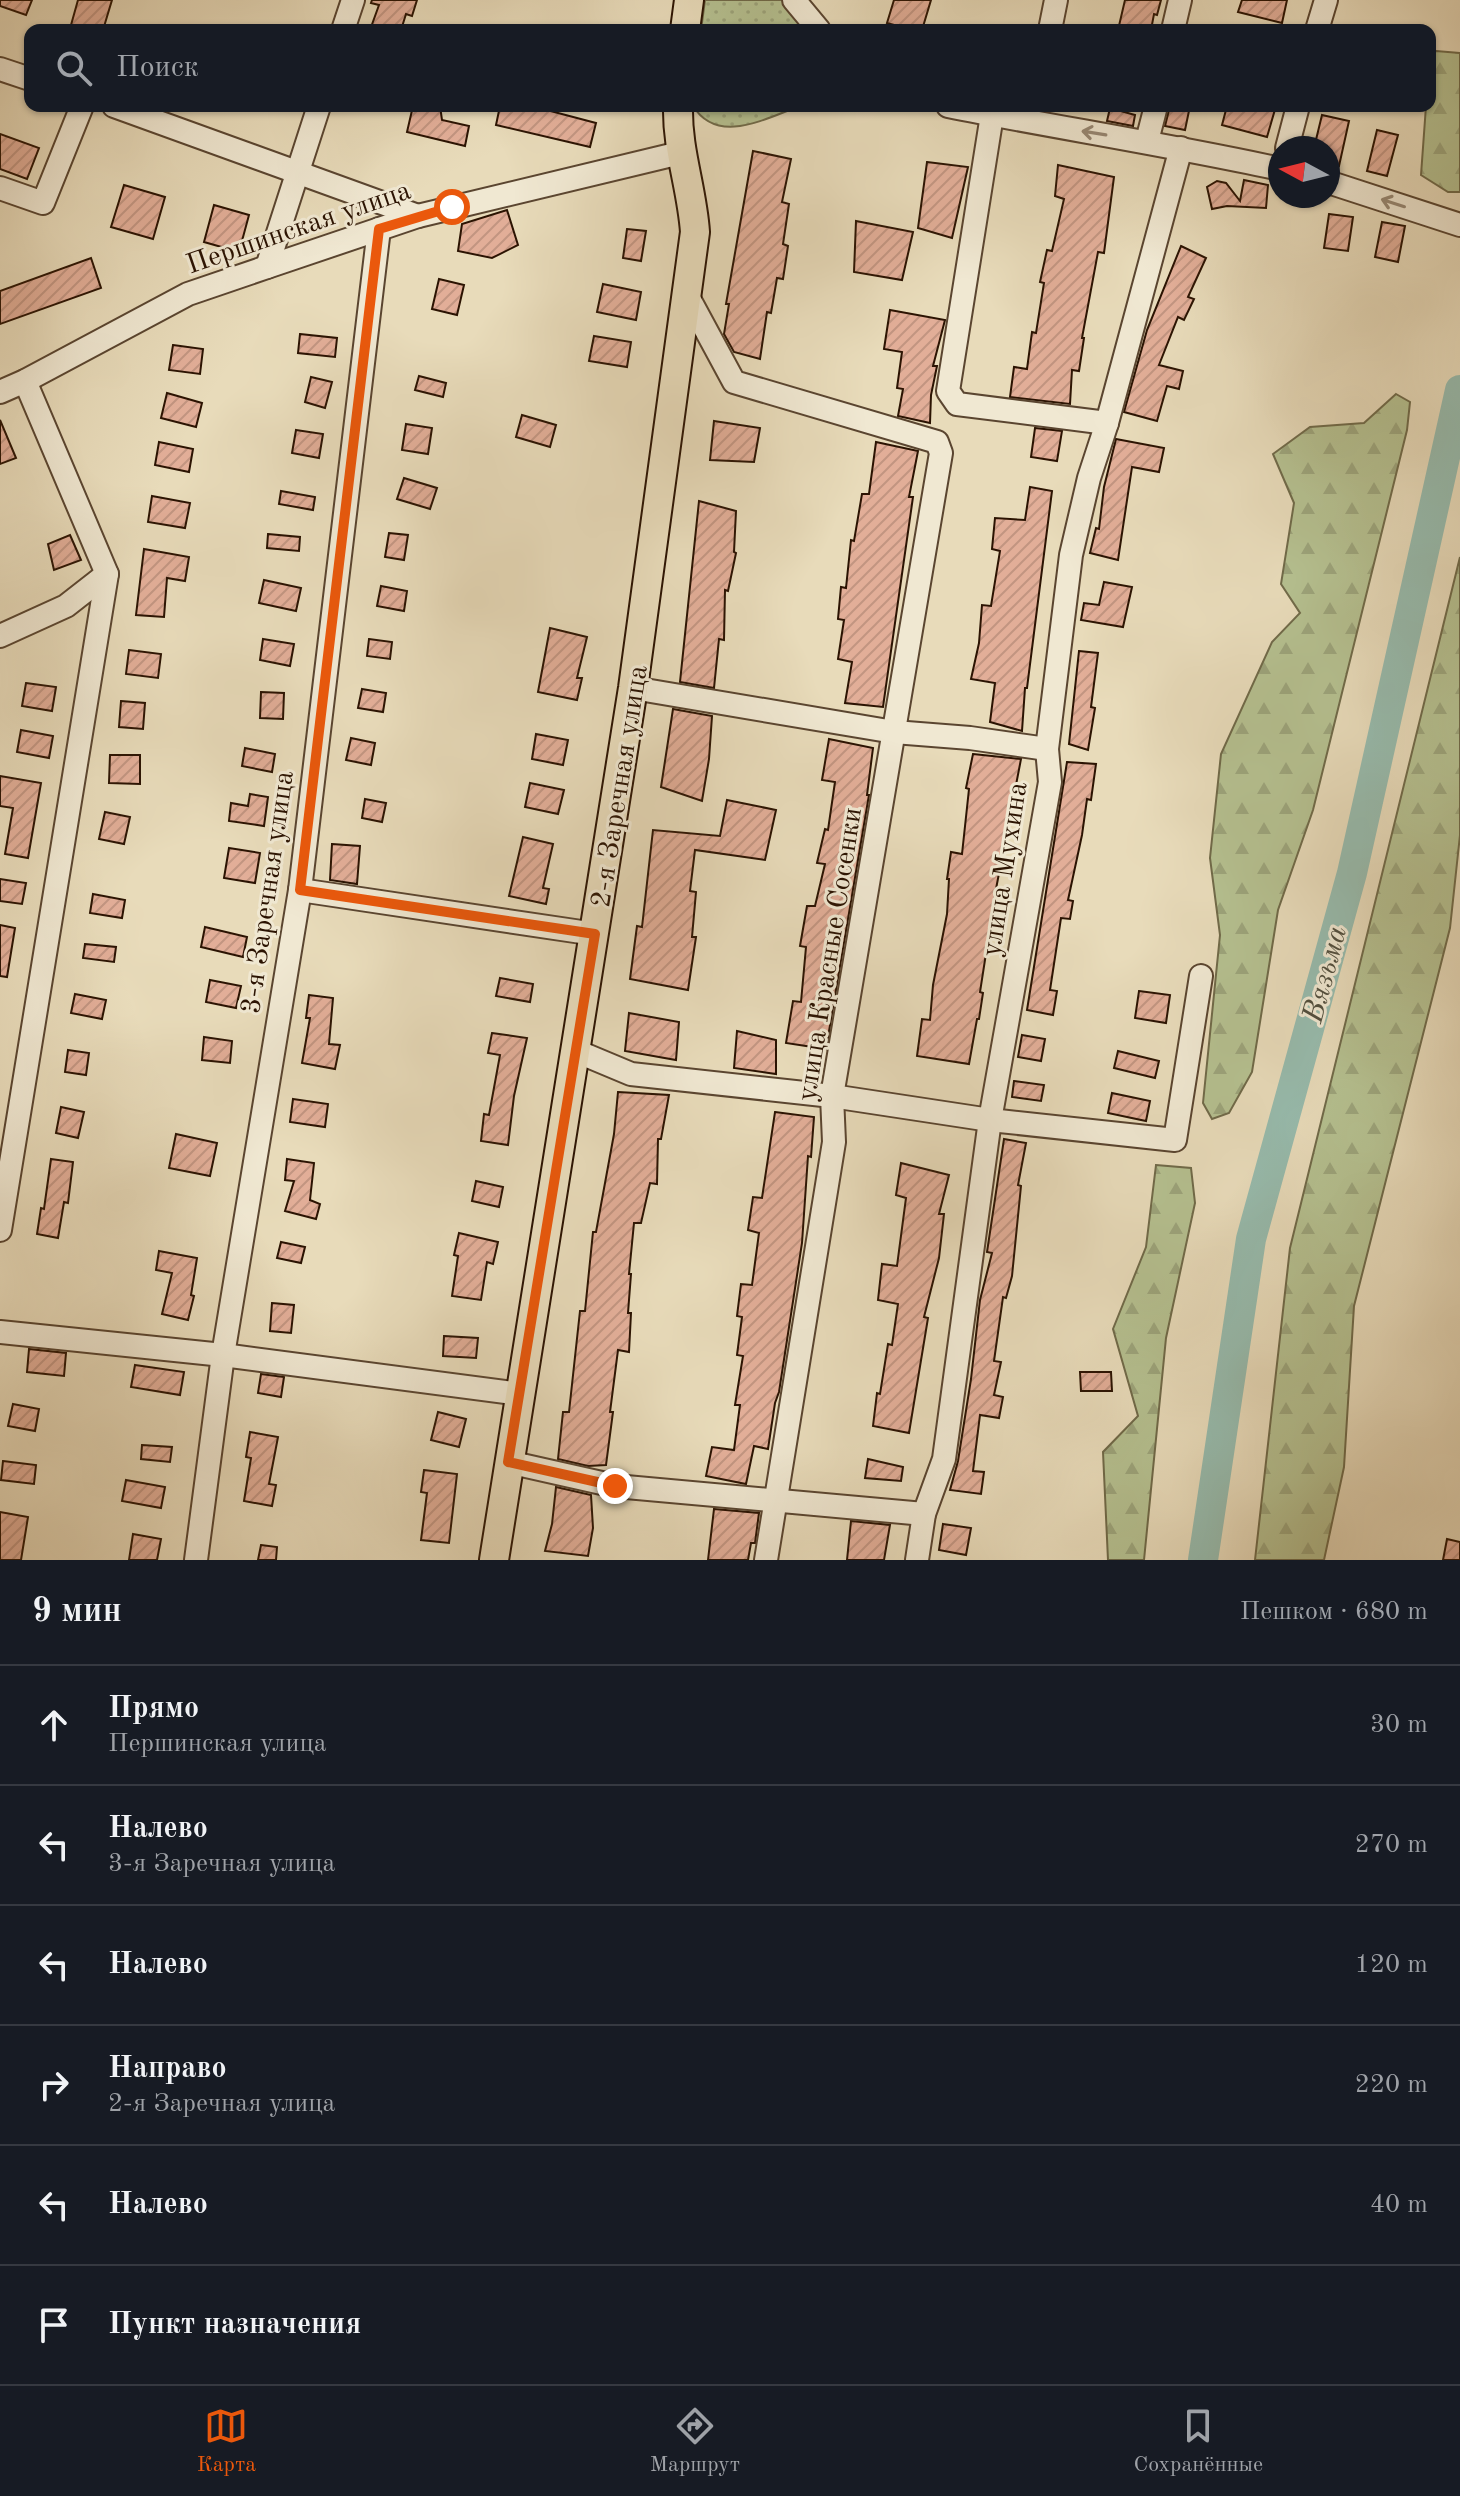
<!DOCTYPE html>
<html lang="ru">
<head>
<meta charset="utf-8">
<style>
	body { margin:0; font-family:"Old Standard TT",serif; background:#242831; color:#f1f3f6 }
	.compass { position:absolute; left:1268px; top:136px; width:72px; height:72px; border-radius:50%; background:#171b24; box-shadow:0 2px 6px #0004; rotate:277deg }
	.stop { position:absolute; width:24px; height:24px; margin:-18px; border:6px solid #ea580c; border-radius:50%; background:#fff }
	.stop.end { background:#ea580c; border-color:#fff; box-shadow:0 2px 8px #0008 }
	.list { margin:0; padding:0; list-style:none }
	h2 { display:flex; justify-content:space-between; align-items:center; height:104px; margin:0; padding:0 32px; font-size:34px }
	h2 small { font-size:26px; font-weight:400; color:#9ea1a6 }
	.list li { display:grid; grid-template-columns:52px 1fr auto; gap:24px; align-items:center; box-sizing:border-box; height:120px; padding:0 32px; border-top:2px solid #363941 }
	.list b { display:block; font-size:30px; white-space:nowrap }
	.list p { margin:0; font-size:26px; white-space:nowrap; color:#9ea1a6 }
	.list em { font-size:26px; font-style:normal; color:#9ea1a6 }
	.icon { flex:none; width:44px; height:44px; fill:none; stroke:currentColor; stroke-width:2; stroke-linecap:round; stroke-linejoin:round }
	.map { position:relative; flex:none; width:1460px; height:1560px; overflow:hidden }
	.search { position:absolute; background:#171b24; box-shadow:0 2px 6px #0004; left:24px; right:24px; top:24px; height:88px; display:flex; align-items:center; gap:20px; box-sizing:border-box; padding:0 28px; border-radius:16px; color:#9ea1a6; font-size:30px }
	.sheet { height:824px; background:#171b24 }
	nav { display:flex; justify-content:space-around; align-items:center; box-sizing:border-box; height:112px; border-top:2px solid #363941; background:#171b24; font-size:22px; color:#9ea1a6 }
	nav a { display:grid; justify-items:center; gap:4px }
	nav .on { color:#ea580c }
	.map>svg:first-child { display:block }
	.grass { fill:url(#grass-dots); stroke:#706a49; stroke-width:2 }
	.forest { fill:url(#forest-firs); stroke:#706a49; stroke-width:2 }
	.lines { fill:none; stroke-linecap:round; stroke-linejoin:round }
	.river { stroke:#97bbad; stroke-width:30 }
	.building { fill:url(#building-hatch); stroke:#2b1302; stroke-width:2 }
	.minor-casing { stroke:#5a4530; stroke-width:26 }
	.major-casing { stroke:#2b1302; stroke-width:32 }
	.minor { stroke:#f0e8d2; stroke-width:22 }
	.major { stroke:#e8dbba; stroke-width:28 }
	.oneway { stroke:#978874 }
	.route { stroke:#ea580c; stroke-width:10 }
	.labels { text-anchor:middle; stroke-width:6; stroke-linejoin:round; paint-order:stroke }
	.street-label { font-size:28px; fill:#2b1302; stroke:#f0e8d2 }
	.water-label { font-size:30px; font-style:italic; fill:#514e3e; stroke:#f0e8d2 }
</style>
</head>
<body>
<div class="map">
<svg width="1460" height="1560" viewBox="0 0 1460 1560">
	<defs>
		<pattern id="grass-dots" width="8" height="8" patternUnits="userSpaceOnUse" patternTransform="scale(2)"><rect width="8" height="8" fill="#b5c090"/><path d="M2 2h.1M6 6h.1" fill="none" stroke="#9ca47b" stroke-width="1.8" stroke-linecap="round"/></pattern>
		<pattern id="forest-firs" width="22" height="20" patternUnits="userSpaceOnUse" patternTransform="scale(2)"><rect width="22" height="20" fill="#b5c090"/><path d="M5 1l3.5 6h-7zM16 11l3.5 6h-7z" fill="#9ca47b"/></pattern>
		<pattern id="building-hatch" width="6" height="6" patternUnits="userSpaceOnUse" patternTransform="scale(2)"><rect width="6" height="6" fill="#e2ae98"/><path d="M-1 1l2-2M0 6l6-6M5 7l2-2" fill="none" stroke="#c29581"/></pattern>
	</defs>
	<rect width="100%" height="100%" fill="#e8dbba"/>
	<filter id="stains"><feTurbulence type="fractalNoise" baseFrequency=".0025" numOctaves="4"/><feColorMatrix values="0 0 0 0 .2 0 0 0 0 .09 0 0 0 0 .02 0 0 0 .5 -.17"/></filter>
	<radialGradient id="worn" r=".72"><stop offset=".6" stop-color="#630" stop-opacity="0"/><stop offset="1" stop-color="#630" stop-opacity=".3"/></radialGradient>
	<g class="grass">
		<polygon points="705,0 783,0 807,30 701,30"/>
		<path d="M693,106H800C766,118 718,146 693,106Z"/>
	</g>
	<g class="forest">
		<polygon points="1436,51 1460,53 1460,192 1448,192 1421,175 1426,106 1430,106 1430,54"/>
		<polygon points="1396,394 1410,402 1407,430 1313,810 1278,910 1252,1072 1229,1113 1212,1119 1203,1103 1220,935 1210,858 1221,754 1272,642 1300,613 1281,584 1294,503 1273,454 1310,427 1364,423"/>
		<polygon points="1460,557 1460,835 1450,928 1354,1306 1344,1467 1324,1560 1255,1560 1290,1248"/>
		<polygon points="1156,1165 1191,1168 1195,1203 1166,1338 1144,1560 1108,1560 1103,1452 1138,1416 1113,1329 1146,1247"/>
	</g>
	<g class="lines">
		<polyline class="river" points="1203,1560 1251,1239 1352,873 1460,390"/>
	</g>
	<g class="building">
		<polygon points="0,0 32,0 26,15 0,6"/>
		<polygon points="78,0 112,0 103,30 87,30 71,25"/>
		<polygon points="372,0 417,0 412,16 406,14 401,30 370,30 379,5 371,3"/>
		<polygon points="894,0 931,0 922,30 912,30 887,23"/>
		<polygon points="1125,0 1161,0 1157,15 1154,14 1151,30 1118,30"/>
		<polygon points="1242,0 1287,0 1282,23 1238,12"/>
		<polygon points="413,106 440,106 442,120 469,126 465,146 407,132"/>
		<polygon points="500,106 539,106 539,108 596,123 590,147 496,125"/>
		<polygon points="1170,106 1190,106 1185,130 1165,126"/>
		<polygon points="1227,106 1276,106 1267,137 1222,125"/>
		<polygon points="1110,108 1135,115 1133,126 1107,121"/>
		<polygon points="1322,115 1349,121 1339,166 1328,163 1328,148 1314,148"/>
		<polygon points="1377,130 1398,135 1387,176 1367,171"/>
		<polygon points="0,134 39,148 27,179 0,169"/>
		<polygon points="753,151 791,159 782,202 789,204 783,244 788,246 783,279 777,278 771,313 767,312 760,359 734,352 724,334 729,304 726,304"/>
		<polygon points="927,162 968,167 952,238 918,228"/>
		<polygon points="1058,165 1114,177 1104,253 1098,252 1082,338 1084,338 1079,371 1072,370 1070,404 1010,397 1014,367 1027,369 1032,332 1036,333 1044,283 1040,282 1047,250 1052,251 1064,199 1055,196"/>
		<polygon points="1244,180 1268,185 1266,208 1227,206 1212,209 1207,187 1217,181 1226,183 1240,201"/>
		<polygon points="124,185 165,197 153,239 111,227"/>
		<polygon points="214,205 249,215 239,252 204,242"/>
		<polygon points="507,210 518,245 492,258 458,251 462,224"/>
		<polygon points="1329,214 1353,217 1348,251 1324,248"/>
		<polygon points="856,221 913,232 902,280 854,272"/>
		<polygon points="1382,222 1405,226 1398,262 1375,257"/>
		<polygon points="627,229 646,231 641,261 623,258"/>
		<polygon points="1181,246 1206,258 1188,297 1194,299 1184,320 1178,317 1159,365 1183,371 1179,389 1167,386 1157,421 1124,412 1147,330"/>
		<polygon points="91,258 101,288 0,324 0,291"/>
		<polygon points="439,279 464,285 457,315 432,309"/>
		<polygon points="603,284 641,292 636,320 597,312"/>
		<polygon points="890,310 945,320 933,366 937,366 931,395 930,423 898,416 903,389 897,388 902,352 884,349"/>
		<polygon points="300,334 337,338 335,357 298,353"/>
		<polygon points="594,336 631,342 627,367 589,361"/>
		<polygon points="173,345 203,349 200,374 169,370"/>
		<polygon points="419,376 446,383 443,397 415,390"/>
		<polygon points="311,377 332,382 325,408 305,402"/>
		<polygon points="167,393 202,403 196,427 161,418"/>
		<polygon points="522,415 556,425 550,447 516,437"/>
		<polygon points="0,420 16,458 0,464"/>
		<polygon points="714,421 760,428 754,462 710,460"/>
		<polygon points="406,424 432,428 428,454 402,450"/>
		<polygon points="1035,428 1062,431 1057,461 1031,457"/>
		<polygon points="296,430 323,434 319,458 292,453"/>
		<polygon points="1116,439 1164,448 1159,472 1132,467 1118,560 1090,553 1096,528 1099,529 1104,487"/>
		<polygon points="159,442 193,449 189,472 155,465"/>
		<polygon points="876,442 918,451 909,497 913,497 883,707 845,703 852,662 838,659 844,620 838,619 841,587 846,588 851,540 854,541 862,494 869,494"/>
		<polygon points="404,478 437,488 430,509 397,499"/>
		<polygon points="1030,487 1052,491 1027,688 1025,688 1022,731 990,722 995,683 971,679 979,643 982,605 991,606 1000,551 992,549 995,518 1025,520"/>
		<polygon points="281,491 315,497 313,510 279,504"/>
		<polygon points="152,496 190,503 185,528 148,522"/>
		<polygon points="699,501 736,511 734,552 736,553 728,591 725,590 724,640 719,639 714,688 680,682"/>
		<polygon points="389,533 408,535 404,560 385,557"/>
		<polygon points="268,534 300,537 299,551 267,548"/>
		<polygon points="70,535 81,560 54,570 48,544"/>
		<polygon points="144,549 189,557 185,581 167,578 164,617 136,615"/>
		<polygon points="264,580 301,588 296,611 259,603"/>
		<polygon points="1104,582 1132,587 1123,627 1081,620 1084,603 1099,605"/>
		<polygon points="381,586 407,591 404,611 377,606"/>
		<polygon points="550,628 587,637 577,678 582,678 577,700 538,692"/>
		<polygon points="263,639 294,644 290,666 260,660"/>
		<polygon points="369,639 392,642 390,659 367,656"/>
		<polygon points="129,650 161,654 158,678 126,674"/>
		<polygon points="1079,651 1098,653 1091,707 1095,708 1088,750 1069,744"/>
		<polygon points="26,683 56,687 52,711 22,706"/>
		<polygon points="362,689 386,693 383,712 358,708"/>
		<polygon points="261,692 284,693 283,719 260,718"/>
		<polygon points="121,701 145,703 143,729 119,727"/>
		<polygon points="673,709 712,716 709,759 702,801 661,787"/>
		<polygon points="21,730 53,736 49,758 17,752"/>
		<polygon points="536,734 568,740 563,765 532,759"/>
		<polygon points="351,738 375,743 371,765 346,760"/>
		<polygon points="829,739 873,748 867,795 869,795 826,1049 786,1043 793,1001 801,1002 806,947 800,946 807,906 815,906 825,864 817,863 825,829 828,830 835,782 822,780"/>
		<polygon points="245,748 275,754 272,772 242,766"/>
		<polygon points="973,754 1021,759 996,889 980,992 983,993 979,1019 977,1019 969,1064 917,1056 922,1019 930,1020 933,985 947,914 949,879 947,879 951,852 962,854 969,789 966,788"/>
		<polygon points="110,755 140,755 140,784 109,783"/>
		<polygon points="1067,762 1096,764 1091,800 1087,799 1082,835 1068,900 1073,901 1070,919 1061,918 1050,990 1057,991 1053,1015 1027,1010"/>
		<polygon points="0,776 41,783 28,858 5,854 13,808 0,806"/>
		<polygon points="530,783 564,790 558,814 525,807"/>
		<polygon points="250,794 268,797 264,826 229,821 231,803 248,806"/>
		<polygon points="365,799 386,803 382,822 362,818"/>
		<polygon points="727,800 776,810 765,860 695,850 690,891 696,892 692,937 696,937 688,990 630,979 637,926 642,927 653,830 720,836"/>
		<polygon points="105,812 130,817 124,844 99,839"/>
		<polygon points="523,837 553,844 543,888 549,889 546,904 509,896"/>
		<polygon points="332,844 360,846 357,884 330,880"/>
		<polygon points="229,848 260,853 255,883 224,878"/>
		<polygon points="0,879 26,883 22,904 0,901"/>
		<polygon points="93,894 125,900 122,918 90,913"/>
		<polygon points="0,925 15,928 7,977 0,976"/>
		<polygon points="205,927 247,937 243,957 201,947"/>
		<polygon points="85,944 116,947 114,962 83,958"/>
		<polygon points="500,978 533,984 530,1002 496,996"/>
		<polygon points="210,980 241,986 236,1008 206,1002"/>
		<polygon points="1139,991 1170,995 1166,1023 1135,1018"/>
		<polygon points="75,994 106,1000 102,1019 71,1013"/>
		<polygon points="309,995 333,998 329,1044 340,1045 335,1069 302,1063 310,1018 306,1018"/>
		<polygon points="629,1013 679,1022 676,1060 625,1051"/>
		<polygon points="737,1031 776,1040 776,1074 734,1068"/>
		<polygon points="492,1033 527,1038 514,1096 508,1145 481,1141 484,1114 489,1115 500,1055 488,1053"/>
		<polygon points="1022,1035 1045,1039 1041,1061 1018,1057"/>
		<polygon points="204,1037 232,1041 230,1063 202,1060"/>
		<polygon points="68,1050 89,1053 86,1075 65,1072"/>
		<polygon points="1118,1051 1159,1061 1155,1078 1114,1068"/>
		<polygon points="1014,1081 1044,1085 1041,1101 1012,1097"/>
		<polygon points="618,1092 669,1095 661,1139 658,1139 657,1184 650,1183 641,1223 634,1223 629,1274 631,1274 628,1313 631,1313 629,1352 618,1350 610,1412 613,1412 606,1465 588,1466 558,1459 563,1412 569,1412 580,1311 585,1311 593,1232 596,1232 614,1134"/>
		<polygon points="1112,1093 1150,1101 1146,1121 1108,1113"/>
		<polygon points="293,1099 328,1104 325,1127 290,1122"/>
		<polygon points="61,1107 84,1112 78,1138 56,1133"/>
		<polygon points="775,1112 814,1117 811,1157 808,1156 802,1243 779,1392 775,1403 768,1449 754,1446 746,1484 706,1476 712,1447 734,1450 740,1405 735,1405 743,1356 737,1355 742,1317 737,1316 741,1284 752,1285 759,1233 748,1230 753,1197 762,1198"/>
		<polygon points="176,1134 217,1143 210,1176 169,1168"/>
		<polygon points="1004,1139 1026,1143 1018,1185 1021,1186 1012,1276 1006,1298 1003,1297 994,1361 1001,1362 994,1395 1003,1397 999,1418 980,1415 973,1471 984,1472 981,1494 950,1490 958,1461 971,1379 980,1300 992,1253 987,1252"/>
		<polygon points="51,1159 73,1162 68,1203 64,1202 58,1238 37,1234 41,1208 44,1209"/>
		<polygon points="287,1159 314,1163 310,1200 320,1204 316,1219 285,1211 294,1181 285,1180"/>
		<polygon points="901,1163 949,1175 939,1214 944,1214 939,1258 924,1317 928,1318 909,1433 873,1426 877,1393 880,1394 888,1344 892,1345 898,1304 878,1300 882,1264 897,1266 906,1198 896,1195"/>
		<polygon points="476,1181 503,1187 499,1207 472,1201"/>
		<polygon points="459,1233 498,1242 493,1264 487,1262 481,1300 452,1296 458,1256 454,1255"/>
		<polygon points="281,1242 305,1247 301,1263 277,1258"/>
		<polygon points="159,1251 197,1258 191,1295 194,1296 188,1320 162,1314 172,1273 156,1270"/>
		<polygon points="272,1303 294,1305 291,1333 270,1331"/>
		<polygon points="444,1336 478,1338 476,1358 443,1356"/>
		<polygon points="29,1349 66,1353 64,1376 27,1372"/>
		<polygon points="135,1365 184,1372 180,1395 131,1387"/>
		<polygon points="1080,1372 1111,1372 1112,1391 1081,1391"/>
		<polygon points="261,1374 284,1377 281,1397 258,1393"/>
		<polygon points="13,1404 39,1409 35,1431 8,1426"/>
		<polygon points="438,1412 466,1419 459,1447 431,1440"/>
		<polygon points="250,1432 278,1437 269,1484 276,1485 272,1506 244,1501 251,1458 246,1457"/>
		<polygon points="142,1445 172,1447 170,1462 141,1459"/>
		<polygon points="868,1459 903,1467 901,1481 865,1478"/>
		<polygon points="3,1461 36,1465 34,1484 1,1480"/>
		<polygon points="424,1470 457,1474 449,1543 421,1540 427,1493 421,1492"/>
		<polygon points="126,1480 165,1487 161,1508 122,1501"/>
		<polygon points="556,1487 591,1495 593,1528 588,1556 545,1551 552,1524"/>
		<polygon points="714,1509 759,1513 755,1543 751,1543 748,1560 708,1560"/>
		<polygon points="0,1512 28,1517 21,1560 0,1560"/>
		<polygon points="851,1521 890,1525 884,1560 847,1560"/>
		<polygon points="943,1524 971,1528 966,1555 939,1550"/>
		<polygon points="133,1534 161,1539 157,1560 129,1560"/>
		<polygon points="1447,1539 1460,1542 1460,1560 1443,1560"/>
		<polygon points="261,1545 277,1547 276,1560 258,1560"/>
	</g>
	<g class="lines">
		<g class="minor-casing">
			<g id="minor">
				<polyline points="794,0 819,30"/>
				<polyline points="343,30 353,0"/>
				<polyline points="1050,30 1056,0"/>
				<polyline points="1173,30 1180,0"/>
				<polyline points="1317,30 1326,0"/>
				<polyline points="0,69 30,79"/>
				<polyline points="114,106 418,216"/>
				<path d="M948,106C1059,128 1170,145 1280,169"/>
				<polyline points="992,115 948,391 957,404 1107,423"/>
				<polyline points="1147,141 1156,106"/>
				<polyline points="1287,148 1298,106"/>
				<polyline points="1328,182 1460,225"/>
				<polyline points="0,188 43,203 82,106"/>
				<polyline points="267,267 319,106"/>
				<polyline points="687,295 734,382 937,442 941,453 832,1096 834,1142 766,1560"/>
				<polyline points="0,392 25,381 188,294 267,267 418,216 680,153"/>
				<polyline points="0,636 66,606 107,574"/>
				<polyline points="633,688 894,732 970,738 1047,749"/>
				<polyline points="300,890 595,934"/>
				<polyline points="576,1051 631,1074 832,1096 990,1120 1175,1140 1201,976"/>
				<polyline points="0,1230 107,574 25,381"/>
				<polyline points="0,1332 223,1355 520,1394"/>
				<polyline points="508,1462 615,1486 924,1514"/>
				<polyline points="196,1560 223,1355 300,890 379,229"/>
				<polyline points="917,1560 924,1514 944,1459 990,1120 1050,782 1047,749 1071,555 1089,478 1107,423 1181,148"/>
			</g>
		</g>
		<g class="major-casing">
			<g id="major">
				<polyline points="685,30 689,0"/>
				<path d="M494,1560L633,688L695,232C692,188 677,151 678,106"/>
			</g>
		</g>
		<use href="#minor" class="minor"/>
		<use href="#major" class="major"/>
	</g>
	<defs><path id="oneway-shaft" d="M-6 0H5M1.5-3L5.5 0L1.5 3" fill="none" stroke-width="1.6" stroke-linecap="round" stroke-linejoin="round" transform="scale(2)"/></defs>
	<g class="oneway">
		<use href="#oneway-shaft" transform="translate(1094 133) rotate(-171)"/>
		<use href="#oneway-shaft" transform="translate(1393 203) rotate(-162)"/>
	</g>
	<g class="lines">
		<polyline class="route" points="452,207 379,229 300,890 595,934 508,1462 615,1486"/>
	</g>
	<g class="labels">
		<g class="street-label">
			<text transform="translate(298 226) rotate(-19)" y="10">Першинская улица</text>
			<text transform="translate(618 786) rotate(-81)" y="10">2-я Заречная улица</text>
			<text transform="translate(1003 869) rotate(-81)" y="10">улица Мухина</text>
			<text transform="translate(266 892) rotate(-82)" y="10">3-я Заречная улица</text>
			<text transform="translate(828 954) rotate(-81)" y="10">улица Красные Сосенки</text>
		</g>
		<g class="water-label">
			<text transform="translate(1324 974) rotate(-75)" y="10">Вязьма</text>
		</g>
	</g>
	<rect width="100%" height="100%" filter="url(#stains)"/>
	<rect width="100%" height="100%" fill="url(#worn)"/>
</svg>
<svg class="compass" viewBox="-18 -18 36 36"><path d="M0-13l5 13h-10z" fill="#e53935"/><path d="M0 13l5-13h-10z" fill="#9ea1a6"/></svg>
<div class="stop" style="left:452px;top:207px"></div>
<div class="stop end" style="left:615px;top:1486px"></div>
<div class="search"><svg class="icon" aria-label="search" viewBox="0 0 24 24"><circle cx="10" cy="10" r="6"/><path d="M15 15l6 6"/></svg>Поиск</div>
</div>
<section class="sheet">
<h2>9 мин<small>Пешком · 680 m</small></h2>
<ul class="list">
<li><svg class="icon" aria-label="ahead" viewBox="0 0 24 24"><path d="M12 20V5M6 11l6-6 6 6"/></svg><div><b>Прямо</b><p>Першинская улица</p></div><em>30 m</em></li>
<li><svg class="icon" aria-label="left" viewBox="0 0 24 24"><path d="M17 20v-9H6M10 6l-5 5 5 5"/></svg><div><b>Налево</b><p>3-я Заречная улица</p></div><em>270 m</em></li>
<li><svg class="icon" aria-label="left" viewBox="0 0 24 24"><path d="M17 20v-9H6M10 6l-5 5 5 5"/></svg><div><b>Налево</b></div><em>120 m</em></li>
<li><svg class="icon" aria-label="right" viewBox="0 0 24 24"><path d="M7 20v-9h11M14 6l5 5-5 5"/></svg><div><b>Направо</b><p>2-я Заречная улица</p></div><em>220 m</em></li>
<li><svg class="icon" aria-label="left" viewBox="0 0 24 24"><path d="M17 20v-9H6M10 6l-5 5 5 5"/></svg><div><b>Налево</b></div><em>40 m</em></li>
<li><svg class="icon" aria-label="arrive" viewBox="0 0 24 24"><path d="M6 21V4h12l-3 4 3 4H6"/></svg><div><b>Пункт назначения</b></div></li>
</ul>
</section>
<nav>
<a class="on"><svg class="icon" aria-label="map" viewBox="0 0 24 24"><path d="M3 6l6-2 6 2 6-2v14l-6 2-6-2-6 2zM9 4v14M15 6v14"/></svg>Карта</a>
<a><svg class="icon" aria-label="directions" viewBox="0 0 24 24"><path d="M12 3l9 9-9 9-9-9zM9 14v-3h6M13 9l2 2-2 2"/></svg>Маршрут</a>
<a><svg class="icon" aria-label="saved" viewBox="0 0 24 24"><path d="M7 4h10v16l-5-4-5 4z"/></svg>Сохранённые</a>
</nav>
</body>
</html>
